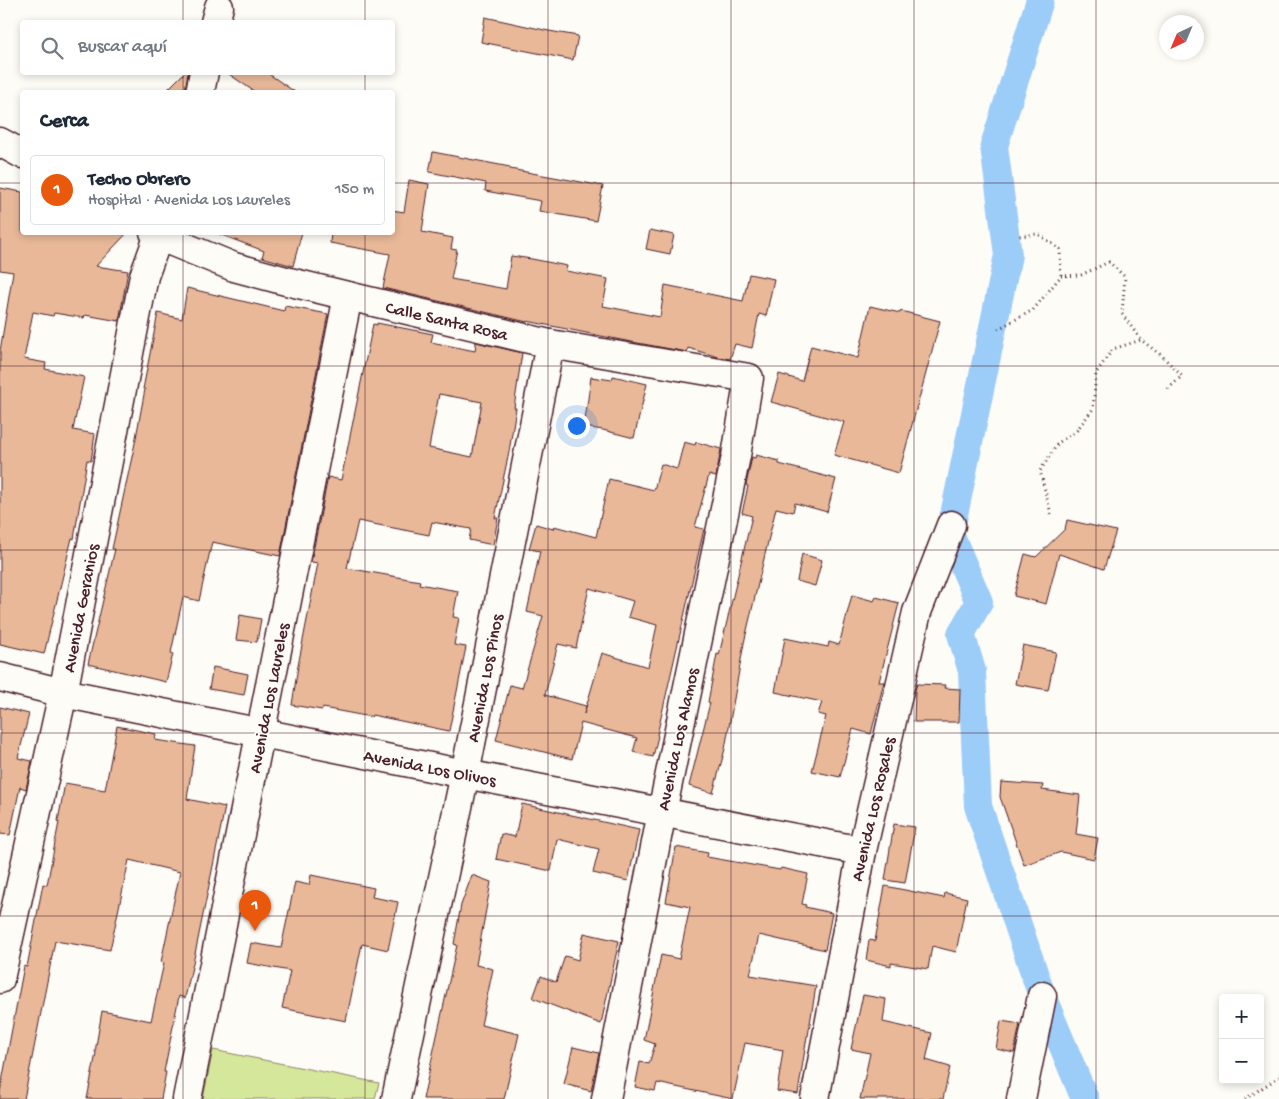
<!DOCTYPE html>
<html lang="es">
<head>
<meta charset="utf-8">
<style>
	body { margin:0; font-family:"Gochi Hand",sans-serif; background:#f2f2f3; color:#1f2937 }
	.controls { position:absolute; right:15px; bottom:15px; display:grid; overflow:hidden; border-radius:5px; box-shadow:0 2px 8px #0003 }
	.controls button { width:45px; height:45px; display:grid; place-items:center; padding:0; border:0; border-bottom:1px solid #e0e1e3; background:#fff; color:#1f2937; font:25px sans-serif }
	.compass { position:absolute; left:1159px; top:15px; width:45px; height:45px; border-radius:50%; background:#fff; box-shadow:0 2px 8px #0003; rotate:224deg }
	.you { position:absolute; left:576px; top:425px; width:18px; height:18px; margin:-12px; border:4px solid #fff; border-radius:50%; background:#1a73e8; box-shadow:0 0 0 8px #1a73e833 }
	.badge { display:grid; place-items:center; width:32px; height:32px; border-radius:50%; background:#ea580c; color:#fff; font-size:16px; font-weight:700 }
	.pin { position:absolute; translate:-50% -41px; filter:drop-shadow(0 1px 2px #0008) }
	.pin::after { content:''; position:absolute; top:26px; width:18px; height:15px; background:inherit; clip-path:polygon(0 0,100% 0,50% 100%) }
	.list { margin:0; padding:0; list-style:none }
	h2 { display:flex; justify-content:space-between; align-items:center; height:65px; margin:0; padding:0 20px; font-size:21px }
	h2 small { font-size:16px; font-weight:400; color:#747a83 }
	.list li { display:grid; grid-template-columns:32px 1fr auto; gap:15px; align-items:center; box-sizing:border-box; height:70px; margin:0 10px 10px; padding:0 10px; border:1px solid #e0e1e3; border-radius:5px }
	.list b { display:block; font-size:19px; white-space:nowrap }
	.list p { margin:0; font-size:16px; white-space:nowrap; color:#747a83 }
	.list em { font-size:16px; font-style:normal; color:#747a83 }
	.icon { flex:none; width:28px; height:28px; fill:none; stroke:currentColor; stroke-width:2; stroke-linecap:round; stroke-linejoin:round }
	.map { position:relative; flex:none; width:1279px; height:1099px; overflow:hidden }
	.search { position:absolute; background:#fff; box-shadow:0 2px 8px #0003; left:20px; top:20px; width:375px; height:55px; display:flex; align-items:center; gap:12px; box-sizing:border-box; padding:0 18px; border-radius:5px; color:#747a83; font-size:19px }
	.panel { position:absolute; background:#fff; box-shadow:0 2px 8px #0003; left:20px; top:90px; width:375px; height:145px; border-radius:5px }
	.map>svg:first-child { display:block }
	.green { fill:#d5e79a; stroke:#908362 }
	.lines { fill:none; stroke-linecap:round; stroke-linejoin:round }
	.canal { stroke:#9cccf8; stroke-width:28 }
	.building { fill:#e8b898; stroke:#4a1f2b; fill-rule:evenodd }
	.minor-casing { stroke:#4a1f2b; stroke-width:31 }
	.path { stroke:#4a1f2b; stroke-width:3; stroke-dasharray:1 4; stroke-linecap:butt }
	.minor { stroke:#fdfcf7; stroke-width:28 }
	.grid { fill:none; stroke:#4a1f2b; stroke-width:1; stroke-opacity:0.55 }
	.labels { text-anchor:middle; stroke-width:4; stroke-linejoin:round; paint-order:stroke }
	.street-label { font-size:18px; fill:#4a1f2b; stroke:#fdfcf7 }
</style>
</head>
<body>
<div class="map">
<svg width="1279" height="1099" viewBox="0 0 1279 1099">
	<rect width="100%" height="100%" fill="#fdfcf7"/>
	<filter id="ink" filterUnits="userSpaceOnUse"><feTurbulence type="fractalNoise" baseFrequency=".02" numOctaves="2"/><feDisplacementMap in="SourceGraphic" scale="10" xChannelSelector="R" yChannelSelector="G"/><feConvolveMatrix kernelMatrix="1 2 1 2 8 2 1 2 1" color-interpolation-filters="sRGB"/></filter>
	<g filter="url(#ink)">
		<polygon class="green" points="213,1050 379,1083 375,1099 203,1099"/>
		<g class="lines">
			<polyline class="canal" points="1040,0 994,146 1008,255 950,534 979,602 961,634 972,671 978,806 1042,996 1085,1099"/>
		</g>
		<g class="building">
			<polygon points="485,17 549,31 578,36 573,60 481,42"/>
			<polygon points="185,72 188,72 185,92 165,92"/>
			<polygon points="226,72 266,72 295,92 255,92"/>
			<polygon points="433,152 510,167 510,169 603,186 596,221 539,211 541,201 485,191 486,183 429,172"/>
			<polygon points="409,180 429,184 422,232 453,238 451,249 457,250 451,279 506,289 511,256 532,259 567,266 566,271 608,279 603,306 660,317 665,285 743,301 749,274 774,279 766,316 759,314 752,348 735,344 730,359 718,357 688,348 687,352 621,340 527,321 527,322 383,288 390,254 330,243 331,232 392,232 392,210 404,212"/>
			<polygon points="0,188 22,192 22,232 128,232 96,266 128,271 119,321 85,315 84,318 54,313 53,316 33,312 24,359 46,363 45,369 84,377 73,430 95,434 91,461 87,460 74,539 72,538 44,654 0,644 0,351 13,272 0,270"/>
			<polygon points="650,230 674,235 670,254 646,249"/>
			<polygon points="220,232 302,232 293,266 262,257 264,251 219,234"/>
			<polygon points="187,288 284,311 285,306 328,314 280,556 212,542 199,601 183,597 171,653 173,654 166,682 88,664 115,549 112,549 135,443 145,389 143,389 158,313 182,319"/>
			<polygon points="870,306 900,313 901,311 940,321 899,473 834,455 844,422 771,402 779,374 802,381 811,346 858,358"/>
			<path d="M377,323L433,334L431,342L475,351L476,342L522,353L514,408H516L509,452L495,518H498L493,545L469,540L471,529L432,522L429,535L358,521L347,568L420,581L419,584L458,591L453,617L459,618L454,645L466,647L449,731L372,715L371,717L323,708L322,710L292,705L298,666L318,563L311,562L328,477L341,480L373,324L377,325ZM439,394L482,402L472,457L429,448Z"/>
			<polygon points="613,376 647,384 634,438 603,430 584,427 591,377 612,380"/>
			<path d="M684,442L695,445L696,442L721,449L716,477L709,475L695,527L704,529L657,735L658,736L653,757L633,752L637,738L581,723L572,759L496,740L510,685L522,688L543,616L527,612L540,551L529,549L536,524L553,529L554,526L596,537L609,479L654,490L661,464L677,469ZM589,588L633,601L628,617L657,625L648,667L602,653L584,714L586,706L545,695L558,644L576,648Z"/>
			<polygon points="756,455 779,461 779,464 836,479 827,512 795,503 793,512 776,508 744,643 725,749 713,793 689,786 710,703 708,702 717,654 719,655 752,516 742,513 748,486 746,485 752,457 755,458"/>
			<polygon points="1067,520 1116,531 1104,569 1059,554 1046,604 1014,596 1025,554 1036,557 1065,529"/>
			<polygon points="802,554 822,560 815,586 797,581"/>
			<polygon points="852,595 874,601 876,597 899,603 879,682 884,682 871,734 853,729 840,777 812,771 826,716 818,714 822,702 775,692 785,638 828,647 829,642 839,645"/>
			<polygon points="240,615 261,619 257,642 236,640"/>
			<polygon points="1023,645 1056,652 1048,690 1015,684"/>
			<polygon points="213,667 248,674 244,695 209,689"/>
			<polygon points="917,684 945,685 944,688 960,689 959,722 914,722 915,690"/>
			<polygon points="0,707 29,714 18,758 32,761 26,789 20,787 10,835 0,834"/>
			<polygon points="117,726 156,734 155,740 195,746 187,799 225,807 195,954 185,998 179,996 164,1072 166,1072 161,1099 87,1099 96,1053 95,1052 102,1011 151,1021 164,963 161,962 180,872 129,860 110,950 55,941 24,1099 0,1099 0,1092 24,966 27,967 43,884 47,885 59,822 58,821 65,783 105,790"/>
			<polygon points="1001,782 1043,785 1042,790 1080,795 1076,834 1098,838 1094,859 1061,852 1024,865 1000,797"/>
			<polygon points="522,804 639,830 628,881 593,873 599,849 557,839 551,871 496,859 501,834 515,837"/>
			<polygon points="894,824 915,827 905,883 885,880"/>
			<polygon points="676,847 708,853 707,857 780,870 781,868 808,874 802,904 806,905 805,907 832,913 825,950 759,935 750,975 816,986 808,1036 807,1036 798,1094 777,1091 783,1050 745,1043 733,1099 657,1083 655,1091 635,1087 640,1062 649,1064 655,1044 644,1040 661,955 679,959 690,907 666,902"/>
			<polygon points="311,875 374,888 372,897 398,902 388,950 362,944 346,1021 282,1008 290,971 247,963 251,943 281,948 295,882 309,885"/>
			<polygon points="472,875 491,882 476,965 493,969 481,1025 519,1034 504,1099 423,1099 457,945 454,944 461,905"/>
			<polygon points="885,886 944,898 945,893 967,898 956,952 932,946 928,969 891,963 891,966 866,960 869,940 875,941"/>
			<polygon points="584,933 619,941 601,1024 533,998 541,976 556,982 565,956 578,960"/>
			<polygon points="863,995 886,999 883,1022 932,1033 926,1060 950,1067 943,1099 860,1099 870,1053 851,1049"/>
			<polygon points="1001,1021 1020,1024 1014,1053 996,1049"/>
			<polygon points="573,1047 599,1053 591,1091 564,1084"/>
		</g>
		<g class="lines">
			<g class="minor-casing">
				<g id="minor">
					<polyline points="215,22 219,7"/>
					<polyline points="200,92 204,72"/>
					<polyline points="0,142 22,154"/>
					<polyline points="154,232 158,236 234,267 286,281 348,296 550,344 749,378 736,456 662,812 606,1099"/>
					<polyline points="0,677 63,693 465,774 862,851"/>
					<polyline points="0,979 63,693 144,276 160,232"/>
					<polyline points="187,1099 348,296"/>
					<polyline points="396,1099 465,774 550,344"/>
					<polyline points="815,1099 862,851 917,612 951,525"/>
					<polyline points="1021,1099 1042,996"/>
				</g>
			</g>
			<g class="path">
				<polyline points="1061,276 1081,275 1109,262 1125,277 1122,314 1141,340 1161,355 1182,376 1168,389"/>
				<polyline points="998,329 1033,310 1061,276 1060,249 1038,234 1019,236"/>
				<polyline points="1051,514 1040,471 1058,443 1077,430 1093,409 1096,373 1113,349 1141,340"/>
				<polyline points="1245,1099 1279,1077"/>
			</g>
			<use href="#minor" class="minor"/>
		</g>
	</g>
	<path class="grid" d="M183,0V22M365,0V22M548,0V1099M731,0V1099M914,0V1099M1096,0V1099M183,72V92M365,72V92M0,183H22M392,183H1279M183,232V1099M365,232V1099M0,366H1279M0,550H1279M0,733H1279M0,916H1279"/>
	<g class="labels">
		<g class="street-label">
			<text transform="translate(447 320) rotate(13)" y="6">Calle Santa Rosa</text>
			<text transform="translate(80 608) rotate(-79)" y="6">Avenida Geranios</text>
			<text transform="translate(484 678) rotate(-79)" y="6">Avenida Los Pinos</text>
			<text transform="translate(268 698) rotate(-79)" y="6">Avenida Los Laureles</text>
			<text transform="translate(677 739) rotate(-78)" y="6">Avenida Los Alamos</text>
			<text transform="translate(430 767) rotate(11)" y="6">Avenida Los Olivos</text>
			<text transform="translate(872 809) rotate(-77)" y="6">Avenida Los Rosales</text>
		</g>
	</g>
</svg>
<div class="controls">
<button>+</button>
<button>−</button>
</div>
<svg class="compass" viewBox="-18 -18 36 36"><path d="M0-13l5 13h-10z" fill="#e53935"/><path d="M0 13l5-13h-10z" fill="#747a83"/></svg>
<div class="you"></div>
<div class="pin badge" style="left:255px;top:931px">1</div>
<div class="search"><svg class="icon" aria-label="search" viewBox="0 0 24 24"><circle cx="10" cy="10" r="6"/><path d="M15 15l6 6"/></svg>Buscar aquí</div>
<section class="panel">
<h2>Cerca<small></small></h2>
<ul class="list">
<li><span class="badge">1</span><div><b>Techo Obrero</b><p>Hospital · Avenida Los Laureles</p></div><em>150 m</em></li>
</ul>
</section>
</div>
</body>
</html>
